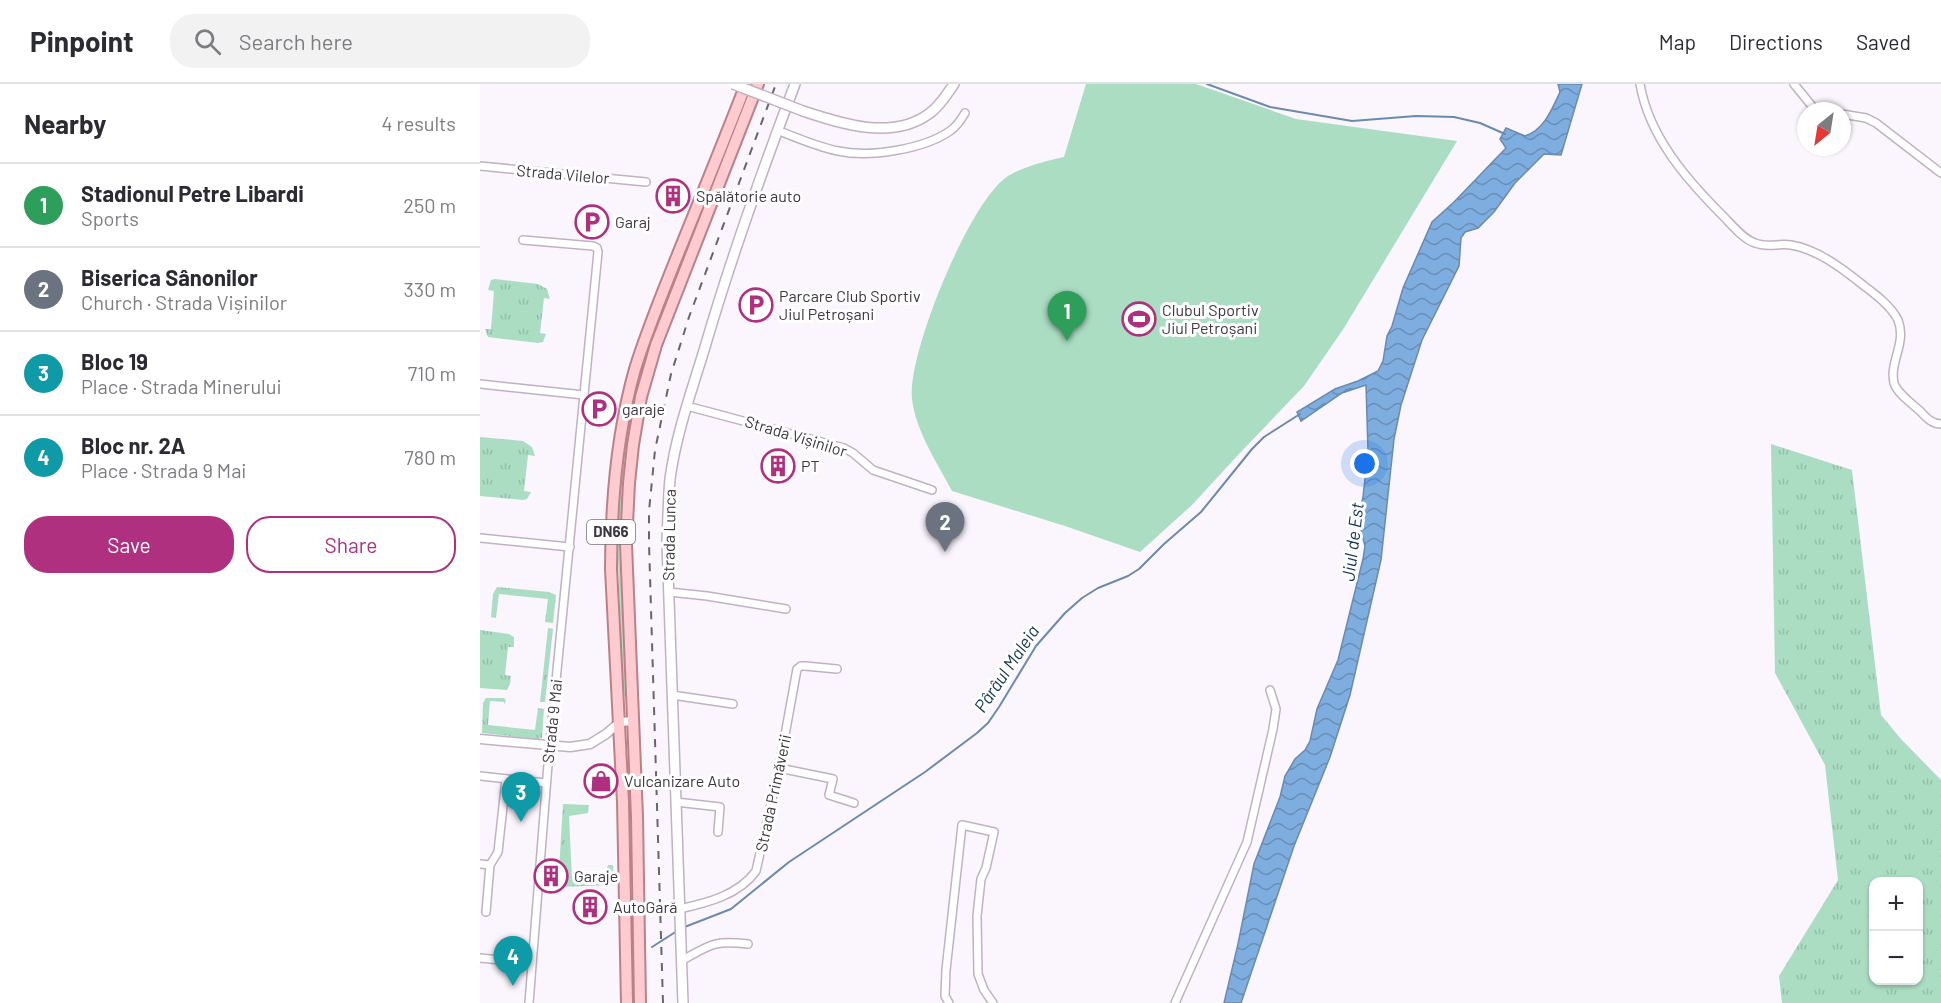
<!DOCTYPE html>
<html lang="en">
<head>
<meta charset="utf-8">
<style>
	body { margin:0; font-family:Barlow,sans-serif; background:#f2f2f3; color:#2b2b33 }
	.controls { position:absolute; right:18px; bottom:18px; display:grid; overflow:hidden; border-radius:12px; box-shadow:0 2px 4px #0004 }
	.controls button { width:54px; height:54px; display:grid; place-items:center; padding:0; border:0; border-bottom:2px solid #e1e1e2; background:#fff; color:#2b2b33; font:30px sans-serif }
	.compass { position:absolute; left:1317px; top:18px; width:54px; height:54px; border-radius:50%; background:#fff; box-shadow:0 2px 4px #0004; rotate:210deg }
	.you { position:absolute; left:885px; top:380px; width:21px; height:21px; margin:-15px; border:4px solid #fff; border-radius:50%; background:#1a73e8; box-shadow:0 0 0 9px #1a73e833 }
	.badge { display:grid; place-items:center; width:39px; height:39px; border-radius:50%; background:#ae307f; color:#fff; font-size:20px; font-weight:700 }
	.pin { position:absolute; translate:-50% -50px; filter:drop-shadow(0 2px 3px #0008) }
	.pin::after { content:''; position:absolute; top:32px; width:21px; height:18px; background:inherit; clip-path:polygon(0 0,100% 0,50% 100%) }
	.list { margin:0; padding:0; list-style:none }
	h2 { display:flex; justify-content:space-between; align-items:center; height:78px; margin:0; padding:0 24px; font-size:26px }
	h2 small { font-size:20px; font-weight:400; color:#7c7c81 }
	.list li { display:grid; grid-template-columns:39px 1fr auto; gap:18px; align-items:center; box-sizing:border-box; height:84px; padding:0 24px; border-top:2px solid #e1e1e2 }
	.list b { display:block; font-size:22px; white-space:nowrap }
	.list p { margin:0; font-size:20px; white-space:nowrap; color:#7c7c81 }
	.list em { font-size:20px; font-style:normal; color:#7c7c81 }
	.actions { display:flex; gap:12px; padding:18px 24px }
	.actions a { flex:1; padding:14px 0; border:2px solid #ae307f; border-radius:24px; text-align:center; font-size:21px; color:#ae307f }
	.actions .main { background:#ae307f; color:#fff }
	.icon { flex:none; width:33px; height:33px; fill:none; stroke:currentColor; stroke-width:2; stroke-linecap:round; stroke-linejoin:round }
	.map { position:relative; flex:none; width:1461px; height:919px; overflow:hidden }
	header { display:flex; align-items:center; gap:36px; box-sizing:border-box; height:84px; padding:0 30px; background:#fff; border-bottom:2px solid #e1e1e2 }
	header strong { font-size:28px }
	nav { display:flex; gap:33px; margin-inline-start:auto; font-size:21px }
	.search { width:420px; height:54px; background:#f2f2f3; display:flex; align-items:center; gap:15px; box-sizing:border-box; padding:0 21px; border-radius:24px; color:#7c7c81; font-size:22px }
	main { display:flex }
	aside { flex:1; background:#fff }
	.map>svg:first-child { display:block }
	.grass { fill:url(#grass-tufts); fill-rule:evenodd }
	.pitch { fill:#abddc2 }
	.water { fill:url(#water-waves); stroke:#6a8aaf; stroke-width:1.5 }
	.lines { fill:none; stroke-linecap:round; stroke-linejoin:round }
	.stream { stroke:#6a8aaf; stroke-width:2 }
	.minor-casing { stroke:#c0b1c5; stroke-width:10 }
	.tertiary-casing { stroke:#c0b1c5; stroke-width:11 }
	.secondary-casing { stroke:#c0b1c5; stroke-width:12 }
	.primary-casing { stroke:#ba8288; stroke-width:14 }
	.minor { stroke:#fff; stroke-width:7 }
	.tertiary { stroke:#fff; stroke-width:8 }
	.secondary { stroke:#fff; stroke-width:9 }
	.primary { stroke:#feccd0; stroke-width:10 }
	.rail { stroke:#6a646c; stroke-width:2; stroke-dasharray:8 8; stroke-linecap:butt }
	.secondary-bridge-casing { stroke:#c0b1c5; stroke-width:12; stroke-linecap:butt }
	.secondary-bridge { stroke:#fff; stroke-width:9 }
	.labels { text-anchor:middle; stroke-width:6; stroke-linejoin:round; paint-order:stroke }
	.shield { fill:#fff; stroke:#777379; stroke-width:1.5 }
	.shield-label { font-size:15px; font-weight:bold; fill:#3d373f }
	.street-label { font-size:16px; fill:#3d373f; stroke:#fff }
	.poi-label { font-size:16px; fill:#3d373f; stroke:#fff; text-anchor:start }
	.water-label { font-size:18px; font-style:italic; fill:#123656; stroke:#fff }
</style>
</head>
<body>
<header>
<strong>Pinpoint</strong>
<div class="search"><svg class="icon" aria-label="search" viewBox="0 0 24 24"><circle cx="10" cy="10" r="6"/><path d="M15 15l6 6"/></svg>Search here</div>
<nav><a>Map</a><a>Directions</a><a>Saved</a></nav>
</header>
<main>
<aside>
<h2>Nearby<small>4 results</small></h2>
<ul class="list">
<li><span class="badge" style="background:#2e9e5b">1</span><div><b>Stadionul Petre Libardi</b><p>Sports</p></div><em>250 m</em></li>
<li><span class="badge" style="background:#6b7280">2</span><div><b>Biserica Sânonilor</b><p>Church · Strada Vișinilor</p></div><em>330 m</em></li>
<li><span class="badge" style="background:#0f9aa8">3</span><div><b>Bloc 19</b><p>Place · Strada Minerului</p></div><em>710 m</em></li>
<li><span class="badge" style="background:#0f9aa8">4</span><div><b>Bloc nr. 2A</b><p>Place · Strada 9 Mai</p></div><em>780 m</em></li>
</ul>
<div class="actions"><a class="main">Save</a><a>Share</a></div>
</aside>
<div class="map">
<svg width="1461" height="919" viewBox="0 0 1461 919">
	<defs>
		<pattern id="grass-tufts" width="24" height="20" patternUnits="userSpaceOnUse" patternTransform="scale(1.5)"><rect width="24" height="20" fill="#abddc2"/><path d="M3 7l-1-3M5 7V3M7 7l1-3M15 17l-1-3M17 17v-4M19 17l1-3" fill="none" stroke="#94bea8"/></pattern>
		<pattern id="water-waves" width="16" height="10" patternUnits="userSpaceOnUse" patternTransform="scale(1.5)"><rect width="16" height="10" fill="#7eaedf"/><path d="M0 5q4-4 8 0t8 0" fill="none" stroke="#688eb6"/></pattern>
	</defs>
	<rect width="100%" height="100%" fill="#fbf5fd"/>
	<g class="grass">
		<polygon points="270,0 274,0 215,149 147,374 139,462 147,612 143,613 137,448 142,386 153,319 165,270 180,229"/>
		<polygon points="15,195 58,200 67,205 70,215 64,214 60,249 66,250 63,258 58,259 8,253 5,245 11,245 14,207 8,206 11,196"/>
		<polygon points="0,353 43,357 52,363 55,372 48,371 44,407 51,408 47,415 43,416 0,412"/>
		<path d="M1291,360L1372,386L1401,631L1421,655L1461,696V919H1302L1299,892L1358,796L1345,681L1295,589ZM1394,798H1438V896H1394Z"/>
		<polygon points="17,503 69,508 76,511 73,539 65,538 68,515 19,510 16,534 11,533 13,510"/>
		<polygon points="68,544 73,545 65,618 60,618"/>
		<polygon points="0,546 29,550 34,553 34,563 28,563 25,591 31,592 30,600 27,606 0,604"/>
		<polygon points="6,614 24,614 26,617 24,620 24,618 10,617 8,641 55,646 58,624 64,625 62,654 56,655 2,649 3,619"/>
		<polygon points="83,720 109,721 108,729 89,732 92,795 94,796 95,793 115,797 117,792 124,793 128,781 133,781 134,801 78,803"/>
	</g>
	<path class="pitch" d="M606,0H716L816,35L977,57L864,244L824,302L758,371L712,421L660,468L585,442L472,407C457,378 436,348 432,315C427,270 490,116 528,92C545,82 566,77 584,73Z"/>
	<path class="water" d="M1078,0H1102L1081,71L1064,70L1035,99L1014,128L998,144L985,148L981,154L979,182L942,256L921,321L914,355L901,476L870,611L850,673L814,762L761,919H744L758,860L774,780L800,713L805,692L815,675L825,666L830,657L837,625L858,576L883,475L885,462L878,436L883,413L888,367L886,301L862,309L821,337L817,328L855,305L878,297L898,287L903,277L907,252L912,242L923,204L952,138L974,118L1026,64L1020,55L1026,44L1045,52C1064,46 1072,25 1080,8Z"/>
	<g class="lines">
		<g class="stream">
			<polyline points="727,0 790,23 872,37 936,32 974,33 1000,39 1025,50"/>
			<polyline points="202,844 251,825 309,778 445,688 497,649 508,639 519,623 556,562 585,529 602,514 618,504 648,492 659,485 684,460 721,428 772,365 784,353 820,330"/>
			<polyline points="172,863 197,847"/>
		</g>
		<g class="minor-casing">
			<g id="minor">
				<path d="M1160,0C1169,53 1207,96 1244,133C1253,142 1263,155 1275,159C1287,164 1299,159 1311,161C1337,165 1363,185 1383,201C1395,210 1411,222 1418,236C1427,259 1409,278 1414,299C1417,309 1431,319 1439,326C1445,332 1451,340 1461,340"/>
				<polyline points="1314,0 1336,27"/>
				<polyline points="1362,30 1386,34 1396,39 1461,89"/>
				<path d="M297,46C317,54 338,63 358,67C390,74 444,65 470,47C477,42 481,36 485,29"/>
				<polyline points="0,82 166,98"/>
				<polyline points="43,156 113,162 117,164 118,168 69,668 49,919"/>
				<polyline points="0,300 104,311"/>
				<polyline points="207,322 364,364 373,369 393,386 452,406"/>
				<polyline points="0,454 90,463"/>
				<polyline points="189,508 227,512 306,525"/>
				<polyline points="192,611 253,620"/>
				<polyline points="299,684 353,695 349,711 374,719"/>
				<polyline points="0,692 66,699"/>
				<polyline points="196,718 240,723 238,748"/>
				<polyline points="0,780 10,781"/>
				<path d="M199,825C227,819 259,811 276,787L299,684L317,585L321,582H325L357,585"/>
				<polyline points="6,828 10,781 18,768 26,695"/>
				<polyline points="0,874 51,879"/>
				<path d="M201,877C230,861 233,856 268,860"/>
				<polyline points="469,919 465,912 466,886 482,741 514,748 506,784 501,795 497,832 498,890 504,906 513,919"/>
				<polyline points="695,919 767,758 793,645 796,625 790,606"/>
			</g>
		</g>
		<g class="tertiary-casing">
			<polyline id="tertiary" points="0,655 90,663 110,660 126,650 140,638 153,637"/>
		</g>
		<g class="secondary-casing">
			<g id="secondary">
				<path d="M323,27C362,40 413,57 450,29C460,22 467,10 474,0"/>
				<path d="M203,919L187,458C188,437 188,416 190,395C196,350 212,306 225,263C251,174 282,87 315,0"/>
			</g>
		</g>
		<g class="primary-casing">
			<g id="primary">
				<path d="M147,919L143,718L131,485C131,418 137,349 155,285C167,246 183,208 198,170C221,113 244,57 266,0"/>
				<polyline points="160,919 157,733 146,460 149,399 153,361 161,313 176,261 278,0"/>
			</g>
		</g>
		<use href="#minor" class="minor"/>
		<use href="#tertiary" class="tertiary"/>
		<use href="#secondary" class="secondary"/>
		<use href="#primary" class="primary"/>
		<polyline class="rail" points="183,919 169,459 169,427 175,366 191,290 209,233 296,0"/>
		<g class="secondary-bridge-casing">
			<polyline id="secondary-bridge" points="253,0 323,27"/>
		</g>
		<use href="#secondary-bridge" class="secondary-bridge"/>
	</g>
	<defs>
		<g id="building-ring" transform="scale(1.725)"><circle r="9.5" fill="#fff" stroke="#ae307f" stroke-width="1.5"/><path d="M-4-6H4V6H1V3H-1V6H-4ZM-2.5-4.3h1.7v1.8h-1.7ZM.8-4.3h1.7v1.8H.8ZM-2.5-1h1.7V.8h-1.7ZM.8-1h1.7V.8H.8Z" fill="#ae307f"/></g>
		<g id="parking-ring" transform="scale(1.725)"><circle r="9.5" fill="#fff" stroke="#ae307f" stroke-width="1.5"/><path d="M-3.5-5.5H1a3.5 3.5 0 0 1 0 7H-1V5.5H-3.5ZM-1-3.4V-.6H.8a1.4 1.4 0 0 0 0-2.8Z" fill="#ae307f"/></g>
		<g id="stadium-ring" transform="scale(1.725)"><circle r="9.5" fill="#fff" stroke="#ae307f" stroke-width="1.5"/><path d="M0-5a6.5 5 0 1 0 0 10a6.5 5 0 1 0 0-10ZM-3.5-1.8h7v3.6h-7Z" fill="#ae307f"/></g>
		<g id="shop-ring" transform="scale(1.725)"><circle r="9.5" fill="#fff" stroke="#ae307f" stroke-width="1.5"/><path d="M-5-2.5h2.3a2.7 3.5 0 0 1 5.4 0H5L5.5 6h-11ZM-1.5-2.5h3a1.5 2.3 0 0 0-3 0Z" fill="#ae307f"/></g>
	</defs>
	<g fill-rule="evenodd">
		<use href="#building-ring" x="193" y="112"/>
		<use href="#parking-ring" x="112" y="138"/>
		<use href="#parking-ring" x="276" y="221"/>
		<use href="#stadium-ring" x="659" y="235"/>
		<use href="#parking-ring" x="119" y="325"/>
		<use href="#building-ring" x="298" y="382"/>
		<use href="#shop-ring" x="121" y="697"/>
		<use href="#building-ring" x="71" y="792"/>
		<use href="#building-ring" x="110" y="823"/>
	</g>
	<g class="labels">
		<rect class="shield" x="107" y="436" width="48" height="24" rx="4.5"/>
		<g class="shield-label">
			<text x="131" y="453">DN66</text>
		</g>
		<g class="street-label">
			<text transform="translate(83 90) rotate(5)" y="6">Strada Vilelor</text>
			<text transform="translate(316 352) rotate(17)" y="6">Strada Vișinilor</text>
			<text transform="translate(189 451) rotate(-89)" y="6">Strada Lunca</text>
			<text transform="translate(72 637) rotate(-84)" y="6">Strada 9 Mai</text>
			<text transform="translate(293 709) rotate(-78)" y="6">Strada Primăverii</text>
		</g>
		<g class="poi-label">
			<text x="216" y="118">Spălătorie auto</text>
			<text x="135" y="144">Garaj</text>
			<text x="299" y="218">Parcare Club Sportiv<tspan x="299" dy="18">Jiul Petroșani</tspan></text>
			<text x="682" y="232">Clubul Sportiv<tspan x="682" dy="18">Jiul Petroșani</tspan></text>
			<text x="142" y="331">garaje</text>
			<text x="321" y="388">PT</text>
			<text x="144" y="703">Vulcanizare Auto</text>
			<text x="94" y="798">Garaje</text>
			<text x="133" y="829">AutoGară</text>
		</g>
		<g class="water-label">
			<text transform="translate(873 458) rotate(-83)" y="6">Jiul de Est</text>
			<text transform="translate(527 585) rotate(-56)" y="6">Pârâul Maleia</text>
		</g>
	</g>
</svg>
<div class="controls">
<button>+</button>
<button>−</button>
</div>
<svg class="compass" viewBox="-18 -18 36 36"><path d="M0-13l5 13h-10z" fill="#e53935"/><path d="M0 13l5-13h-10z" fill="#7c7c81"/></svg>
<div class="you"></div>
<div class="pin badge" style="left:587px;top:257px;background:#2e9e5b">1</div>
<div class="pin badge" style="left:465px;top:468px;background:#6b7280">2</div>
<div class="pin badge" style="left:41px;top:738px;background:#0f9aa8">3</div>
<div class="pin badge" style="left:33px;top:902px;background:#0f9aa8">4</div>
</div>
</main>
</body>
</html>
